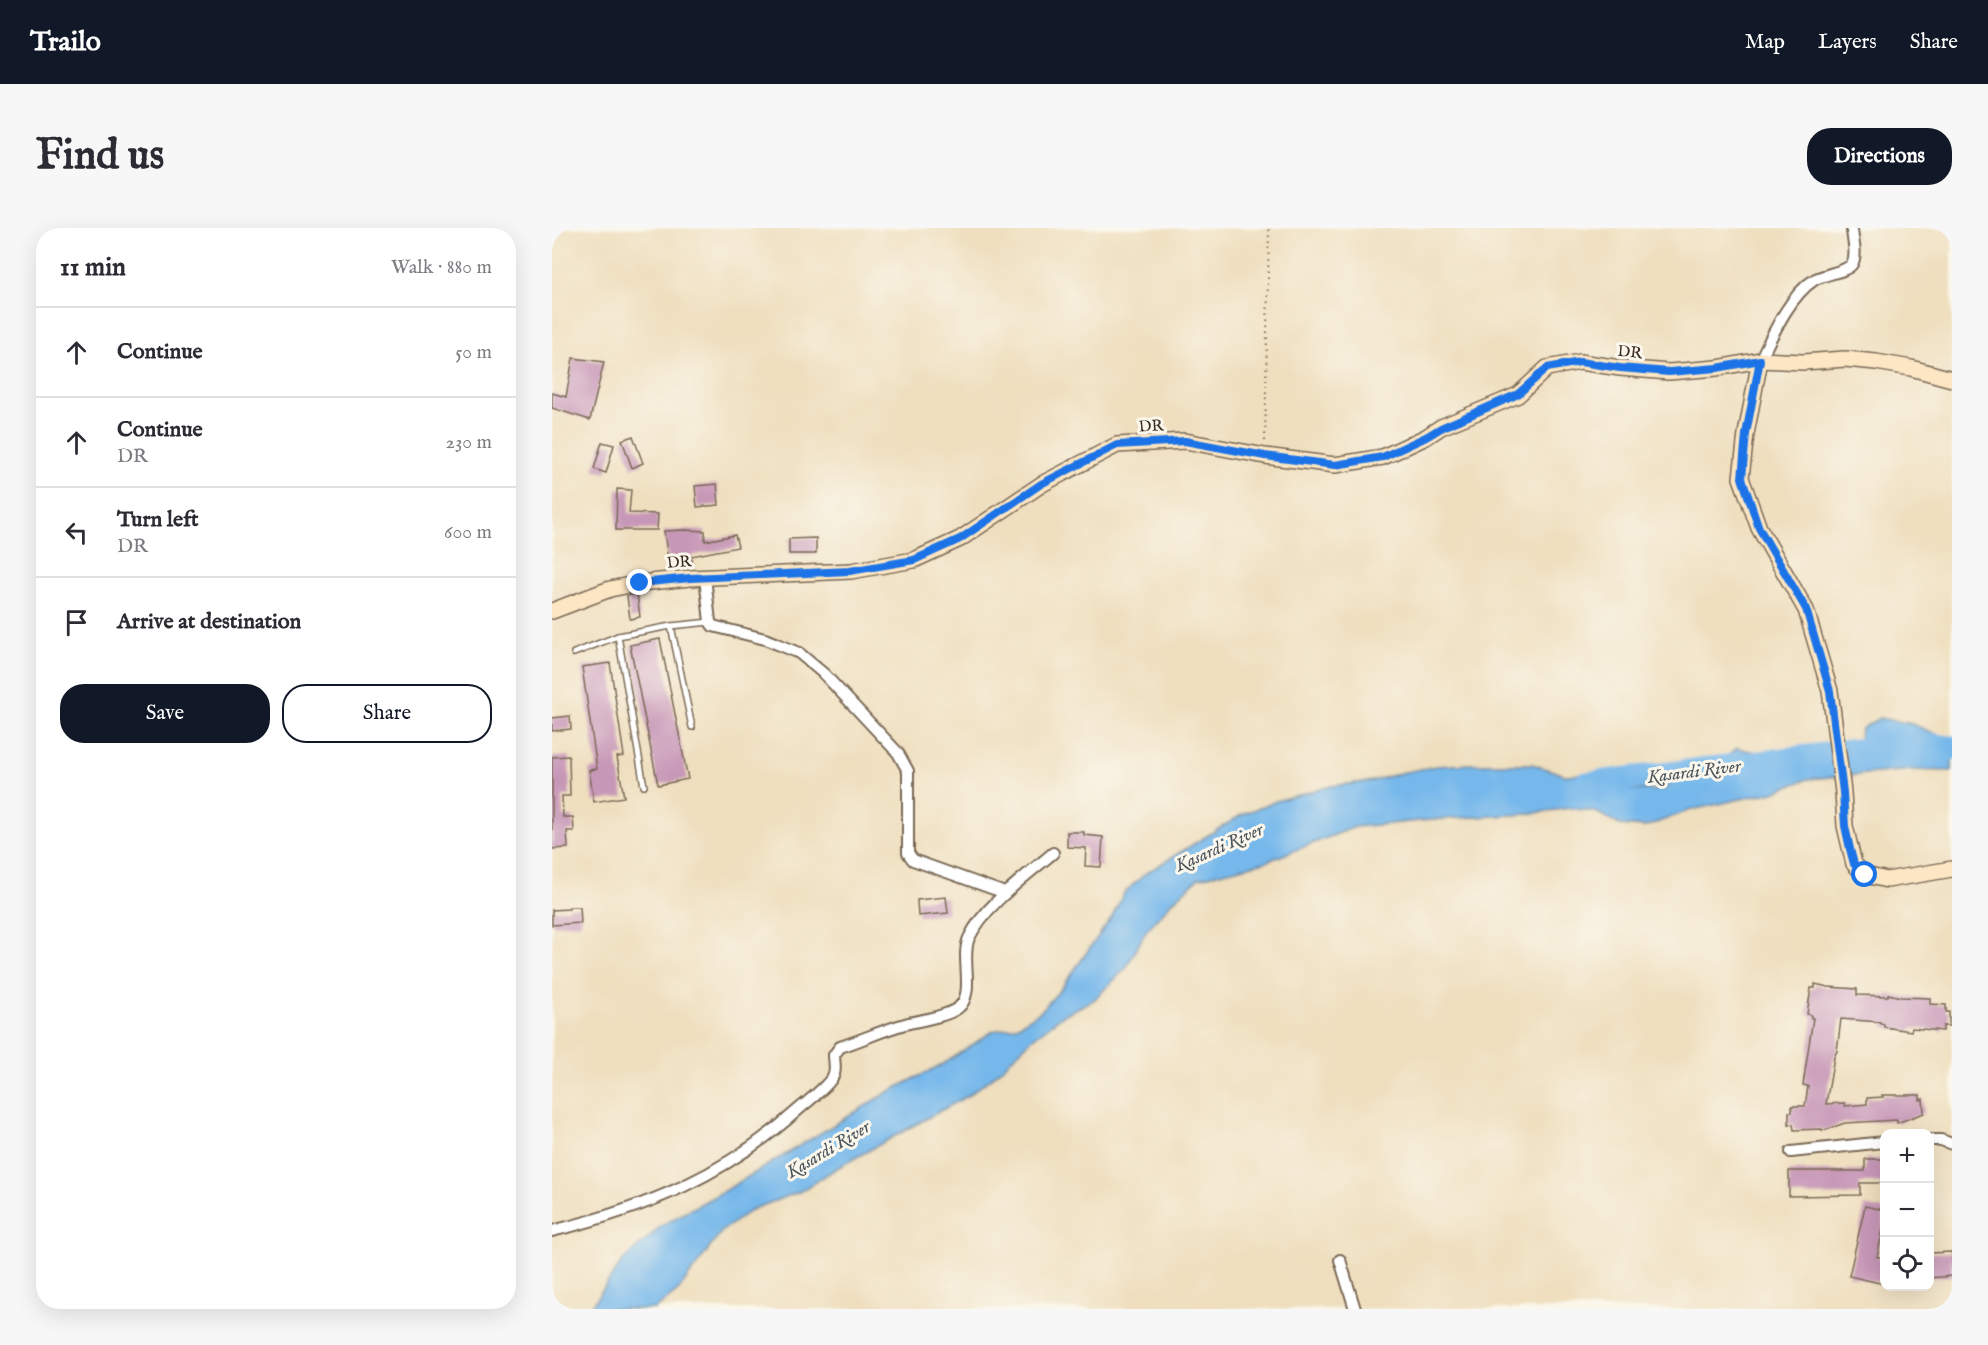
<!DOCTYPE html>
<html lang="en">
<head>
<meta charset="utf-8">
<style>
	body { margin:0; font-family:"IM FELL English",serif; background:#f7f7f7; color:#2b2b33 }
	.controls { position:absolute; right:18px; bottom:18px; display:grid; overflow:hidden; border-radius:12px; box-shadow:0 6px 24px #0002 }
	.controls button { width:54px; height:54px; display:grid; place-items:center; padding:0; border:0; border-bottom:2px solid #e1e1e2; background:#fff; color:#2b2b33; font:30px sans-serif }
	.stop { position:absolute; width:18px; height:18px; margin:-14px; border:4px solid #1a73e8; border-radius:50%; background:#fff }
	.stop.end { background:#1a73e8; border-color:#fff; box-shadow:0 2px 6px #0008 }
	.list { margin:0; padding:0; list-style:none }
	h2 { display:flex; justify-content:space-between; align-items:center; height:78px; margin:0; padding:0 24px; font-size:26px }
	h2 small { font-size:20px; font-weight:400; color:#7c7c81 }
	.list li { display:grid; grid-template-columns:39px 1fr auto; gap:18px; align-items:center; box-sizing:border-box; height:90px; padding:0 24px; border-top:2px solid #e1e1e2 }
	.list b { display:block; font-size:22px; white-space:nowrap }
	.list p { margin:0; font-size:20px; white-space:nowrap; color:#7c7c81 }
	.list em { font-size:20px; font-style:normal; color:#7c7c81 }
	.actions { display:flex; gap:12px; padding:18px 24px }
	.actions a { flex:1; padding:14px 0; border:2px solid #111827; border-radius:24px; text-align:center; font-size:21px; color:#111827 }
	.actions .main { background:#111827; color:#fff }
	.icon { flex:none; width:33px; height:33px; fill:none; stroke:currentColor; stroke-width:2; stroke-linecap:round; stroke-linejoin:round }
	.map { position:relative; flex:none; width:1400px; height:1081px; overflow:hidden; border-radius:24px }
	header { display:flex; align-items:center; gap:36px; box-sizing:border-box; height:84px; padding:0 30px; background:#111827; color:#fff }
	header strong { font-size:28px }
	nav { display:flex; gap:33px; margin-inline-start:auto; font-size:21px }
	.intro { display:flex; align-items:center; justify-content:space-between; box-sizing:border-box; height:144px; padding:0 36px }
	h1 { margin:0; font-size:42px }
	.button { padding:15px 27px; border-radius:24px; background:#111827; color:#fff; font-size:21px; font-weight:700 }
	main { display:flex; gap:36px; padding:0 36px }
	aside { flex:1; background:#fff; border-radius:24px; box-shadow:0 6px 24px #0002 }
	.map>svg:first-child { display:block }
	.water { fill:#76b8eb; stroke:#587184; stroke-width:1.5 }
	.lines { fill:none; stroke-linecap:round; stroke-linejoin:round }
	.river { stroke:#76b8eb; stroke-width:24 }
	.building { fill:#c797b7 }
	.service-casing { stroke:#7a6956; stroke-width:8 }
	.minor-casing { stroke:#7a6956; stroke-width:14 }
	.secondary-casing { stroke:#7a6956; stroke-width:18 }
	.path { stroke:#7a6956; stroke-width:2; stroke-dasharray:1.5 4.5; stroke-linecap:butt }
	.service { stroke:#fff; stroke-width:5 }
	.minor { stroke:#fff; stroke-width:10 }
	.secondary { stroke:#fce6c4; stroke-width:15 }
	.route { stroke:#1a73e8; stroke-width:8 }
	.labels { text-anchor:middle; stroke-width:6; stroke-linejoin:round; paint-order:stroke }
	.street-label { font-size:16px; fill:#3b2a1e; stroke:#fbf7ec }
	.water-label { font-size:18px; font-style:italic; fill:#4d555c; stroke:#fbf7ec }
</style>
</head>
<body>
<header>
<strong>Trailo</strong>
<nav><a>Map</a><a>Layers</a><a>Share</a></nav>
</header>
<div class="intro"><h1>Find us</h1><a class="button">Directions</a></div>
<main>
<aside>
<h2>11 min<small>Walk · 880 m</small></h2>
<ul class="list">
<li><svg class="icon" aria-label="ahead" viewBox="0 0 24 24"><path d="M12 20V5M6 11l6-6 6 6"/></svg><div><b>Continue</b></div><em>50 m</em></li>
<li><svg class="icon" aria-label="ahead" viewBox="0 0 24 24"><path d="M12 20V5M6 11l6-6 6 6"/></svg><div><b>Continue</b><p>DR</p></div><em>230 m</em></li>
<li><svg class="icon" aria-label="left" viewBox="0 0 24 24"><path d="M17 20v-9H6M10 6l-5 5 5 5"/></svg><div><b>Turn left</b><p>DR</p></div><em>600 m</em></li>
<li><svg class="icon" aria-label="arrive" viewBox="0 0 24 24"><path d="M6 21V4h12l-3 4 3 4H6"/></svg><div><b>Arrive at destination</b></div></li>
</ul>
<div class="actions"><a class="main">Save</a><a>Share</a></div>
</aside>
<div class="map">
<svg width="1400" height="1081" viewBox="0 0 1400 1081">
	<rect width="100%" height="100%" fill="#fbf7ec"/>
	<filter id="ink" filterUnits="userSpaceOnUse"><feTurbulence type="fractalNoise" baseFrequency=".0167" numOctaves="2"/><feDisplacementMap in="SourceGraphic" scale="12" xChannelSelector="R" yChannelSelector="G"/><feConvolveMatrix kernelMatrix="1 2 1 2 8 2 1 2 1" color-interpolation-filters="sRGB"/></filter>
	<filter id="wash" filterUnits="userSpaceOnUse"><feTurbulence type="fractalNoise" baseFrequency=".008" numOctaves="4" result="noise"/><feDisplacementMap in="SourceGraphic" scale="24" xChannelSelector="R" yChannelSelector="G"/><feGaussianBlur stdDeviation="1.35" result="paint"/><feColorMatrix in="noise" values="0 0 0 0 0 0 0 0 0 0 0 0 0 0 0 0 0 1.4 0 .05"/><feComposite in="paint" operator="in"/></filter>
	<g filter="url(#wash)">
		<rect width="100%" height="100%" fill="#efdfbf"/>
		<polygon class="water" points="1327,490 1360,496 1386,507 1400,509 1400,543 1360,542 1256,551 1221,564 1139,582 1093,599 1068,597 1044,584 1018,580 976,586 890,591 803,599 713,634 647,650 620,674 594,703 574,740 543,771 510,788 481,810 443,847 417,867 285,940 247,964 201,981 170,1003 126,1063 103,1081 37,1081 70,1034 110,997 179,959 338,863 391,836 441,803 463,799 488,784 508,762 560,689 572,665 594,645 691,586 724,573 779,558 821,553 848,545 885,538 918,536 980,536 1013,547 1046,545 1066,553 1079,562 1110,562 1135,549 1161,540 1185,520 1208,525 1238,536 1256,533 1272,527 1305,527 1309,501"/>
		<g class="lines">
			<polyline class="river" points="1033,556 1365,515 1400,520"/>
		</g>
		<g id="blocks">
			<g class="building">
				<polygon points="21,130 52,134 38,192 0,180 0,165 14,169"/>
				<polygon points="81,208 91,235 80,240 70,212"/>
				<polygon points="50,214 62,217 54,245 42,241"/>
				<polygon points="165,256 167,277 145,279 143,258"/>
				<polygon points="65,261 79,262 77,285 106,286 105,302 64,302"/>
				<polygon points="133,302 153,303 153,313 183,307 186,319 139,328 141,336 117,340 112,303"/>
				<polygon points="264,310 264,326 237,326 237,311"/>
				<polygon points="85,366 88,389 78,391 75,368"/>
				<polygon points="108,411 136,551 106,557 78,417"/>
				<polygon points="58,435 72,528 65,529 72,569 42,574 37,542 45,541 30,439"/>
				<polygon points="18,488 19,501 0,503 0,490"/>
				<polygon points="17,528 18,568 10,568 11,589 21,589 22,603 15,603 16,620 0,621 0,529"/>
				<polygon points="515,604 532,604 532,607 551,609 549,639 533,638 534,620 515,619"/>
				<polygon points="394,669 396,685 366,688 365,672"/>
				<polygon points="17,679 28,679 29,695 0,697 0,682 17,681"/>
				<polygon points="1263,756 1276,759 1305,761 1305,767 1336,768 1336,766 1349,769 1378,770 1378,776 1394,777 1394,784 1397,784 1397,798 1391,798 1391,803 1360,800 1359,803 1332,799 1332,796 1328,795 1328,794 1289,791 1285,823 1282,829 1274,876 1293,875 1293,878 1315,876 1315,870 1331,869 1330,867 1368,867 1368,872 1371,871 1372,885 1345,895 1345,892 1293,895 1270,903 1270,901 1242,902 1241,896 1237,897 1237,884 1240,884 1240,878 1253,878 1256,858 1251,857 1261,790 1259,790 1259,787 1255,786 1259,760 1263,760"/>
				<polygon points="1313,931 1332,931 1332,955 1308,955 1308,967 1237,968 1237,943 1313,943"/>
				<polygon points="1313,978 1332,982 1332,997 1325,1029 1332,1029 1332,1056 1297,1048"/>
				<polygon points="1400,1024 1400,1048 1377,1050 1377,1025"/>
			</g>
		</g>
	</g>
	<g filter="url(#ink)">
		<use href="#blocks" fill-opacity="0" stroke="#7a6956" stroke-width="1.5"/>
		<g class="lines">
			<g class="service-casing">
				<g id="service">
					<polyline points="119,398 140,499"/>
					<polyline points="66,408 92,558"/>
					<polyline points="22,425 66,408 119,398 158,394"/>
				</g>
			</g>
			<g class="minor-casing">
				<g id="minor">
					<path d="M1208,132C1220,108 1238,67 1262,52C1271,46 1295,44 1300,36C1306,26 1300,11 1300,0"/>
					<polyline points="153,349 158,394 161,398 213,411 247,425 272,446 346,525 356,543 356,625 361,632 453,665"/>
					<polyline points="1378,912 1389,912 1400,916"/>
					<polyline points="1239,924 1332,914"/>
					<path d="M0,1003C95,980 174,947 247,881C256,873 278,857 282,846C284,840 282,833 282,827L288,819C310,812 331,802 353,796C368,792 394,789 406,780C424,766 408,730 417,710C433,677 473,649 501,625"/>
					<polyline points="788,1032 803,1081"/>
				</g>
			</g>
			<g class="secondary-casing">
				<g id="secondary">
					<polyline points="1208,132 1194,206 1189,250 1207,300 1254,382 1278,463 1291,564 1293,598 1302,636 1313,647 1335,652 1400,641"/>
					<polyline points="0,383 58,361 88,355 138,350 299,343 362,332 408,311 490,256 565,217 633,213 713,228 783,237 831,229 874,209 889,199 966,167 995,140 1028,134 1068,140 1117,144 1165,140 1208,132 1251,134 1293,131 1324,134 1359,140 1400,151"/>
				</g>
			</g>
			<polyline class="path" points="713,213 717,0"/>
			<use href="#service" class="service"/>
			<use href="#minor" class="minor"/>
			<use href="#secondary" class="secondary"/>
		</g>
	</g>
	<g class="lines" filter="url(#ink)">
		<polyline class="route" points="88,355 138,350 298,343 362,332 408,311 489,256 565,217 633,213 713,228 783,237 831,229 874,209 889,200 966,166 995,140 1028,134 1068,140 1117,144 1165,140 1208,132 1194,206 1190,250 1207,300 1254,381 1278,463 1291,564 1293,598 1298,621 1302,636 1313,647"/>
	</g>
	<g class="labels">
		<g class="street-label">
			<text transform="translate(1078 123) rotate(6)" y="6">DR</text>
			<text transform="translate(599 197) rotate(-4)" y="6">DR</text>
			<text transform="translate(127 333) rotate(-5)" y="6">DR</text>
		</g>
		<g class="water-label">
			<text transform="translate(1142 543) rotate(-7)" y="6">Kasardi River</text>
			<text transform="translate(667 619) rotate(-24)" y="6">Kasardi River</text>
			<text transform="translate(276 921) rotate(-31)" y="6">Kasardi River</text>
		</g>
	</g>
</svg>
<div class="controls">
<button>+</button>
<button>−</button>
<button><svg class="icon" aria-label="locate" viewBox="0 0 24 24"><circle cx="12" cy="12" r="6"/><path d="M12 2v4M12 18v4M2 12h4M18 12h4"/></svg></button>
</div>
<div class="stop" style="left:1313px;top:647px"></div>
<div class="stop end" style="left:88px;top:355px"></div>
</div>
</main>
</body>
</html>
